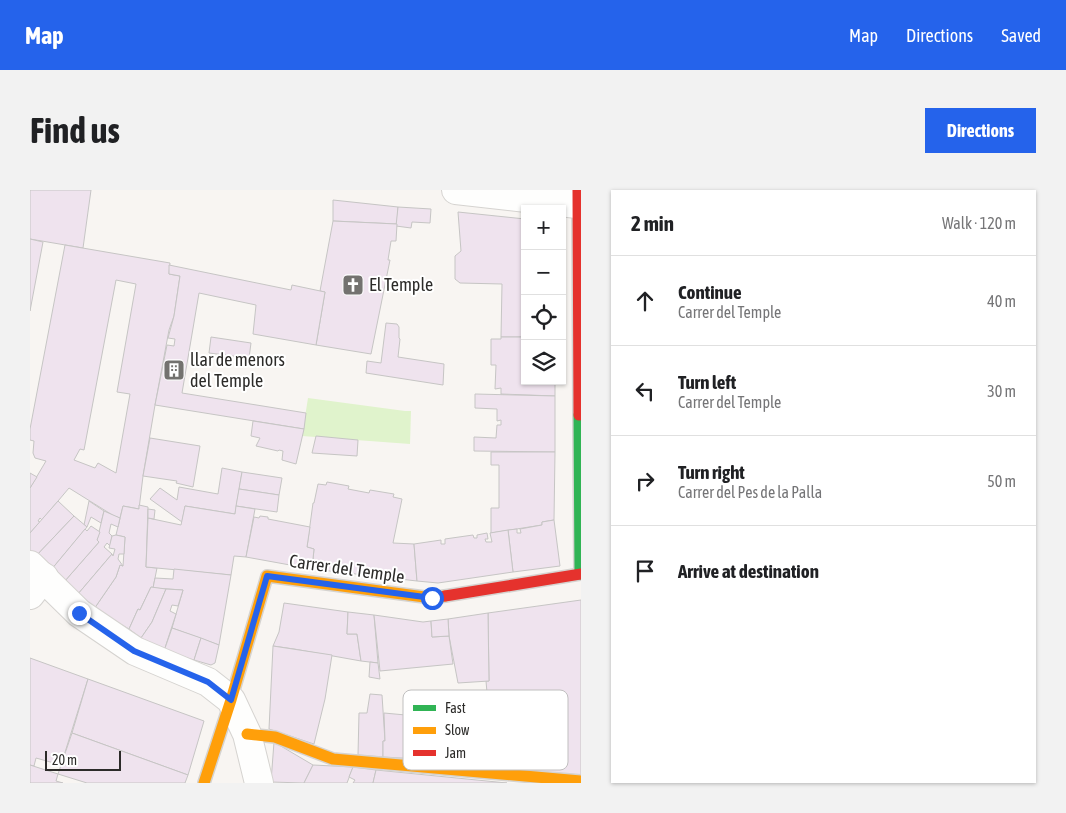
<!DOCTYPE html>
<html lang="en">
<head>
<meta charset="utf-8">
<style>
	body { margin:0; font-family:"Asap Condensed",sans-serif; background:#f2f2f2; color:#202124 }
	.controls { position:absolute; right:15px; top:15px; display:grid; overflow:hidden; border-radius:0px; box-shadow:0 1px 4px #0004 }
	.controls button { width:45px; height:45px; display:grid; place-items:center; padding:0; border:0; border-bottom:1px solid #e0e0e0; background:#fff; color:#202124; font:25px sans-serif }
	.scale { position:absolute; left:15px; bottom:12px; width:76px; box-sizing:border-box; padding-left:5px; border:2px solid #2c2b29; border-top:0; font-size:14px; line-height:18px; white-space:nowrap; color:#2c2b29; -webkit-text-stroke:4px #fff; paint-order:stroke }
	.stop { position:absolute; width:15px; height:15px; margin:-11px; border:4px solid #2563eb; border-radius:50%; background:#fff }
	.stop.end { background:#2563eb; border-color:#fff; box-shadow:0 1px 5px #0008 }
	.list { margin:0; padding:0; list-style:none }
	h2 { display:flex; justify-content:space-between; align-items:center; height:65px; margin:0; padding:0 20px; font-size:21px }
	h2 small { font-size:16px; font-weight:400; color:#757577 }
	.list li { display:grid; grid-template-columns:32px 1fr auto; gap:15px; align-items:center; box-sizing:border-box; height:90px; padding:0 20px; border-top:1px solid #e0e0e0 }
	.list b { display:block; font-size:19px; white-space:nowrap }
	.list p { margin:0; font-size:16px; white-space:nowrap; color:#757577 }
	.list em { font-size:16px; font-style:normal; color:#757577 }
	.icon { flex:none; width:28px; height:28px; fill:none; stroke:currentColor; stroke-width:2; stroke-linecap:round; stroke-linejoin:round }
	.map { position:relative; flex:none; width:551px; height:593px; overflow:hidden; border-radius:0px }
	header { display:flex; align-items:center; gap:30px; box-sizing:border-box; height:70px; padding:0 25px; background:#2563eb; color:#fff }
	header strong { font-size:24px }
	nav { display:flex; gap:28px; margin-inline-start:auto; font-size:18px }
	.intro { display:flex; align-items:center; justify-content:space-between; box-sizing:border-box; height:120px; padding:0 30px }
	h1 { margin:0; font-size:35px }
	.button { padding:12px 22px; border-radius:0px; background:#2563eb; color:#fff; font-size:18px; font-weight:700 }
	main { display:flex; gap:30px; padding:0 30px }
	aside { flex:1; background:#fff; border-radius:0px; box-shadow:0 1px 4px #0004 }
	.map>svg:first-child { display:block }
	.green { fill:#e0f3cc }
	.building { fill:#efe3ee; stroke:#c6c5c4; fill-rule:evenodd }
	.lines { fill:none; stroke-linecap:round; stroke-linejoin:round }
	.street-casing { stroke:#d5d3d0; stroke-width:30 }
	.fast-casing { stroke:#d5d3d0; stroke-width:14 }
	.slow-casing { stroke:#d5d3d0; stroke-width:14 }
	.jam-casing { stroke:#d5d3d0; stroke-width:14 }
	.street { stroke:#fefefd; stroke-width:28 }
	.fast { stroke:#30b455; stroke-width:11 }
	.slow { stroke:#ff9f0a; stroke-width:11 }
	.jam { stroke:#e5322d; stroke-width:11 }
	.route { stroke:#2563eb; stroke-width:6 }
	.labels { text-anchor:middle; stroke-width:4; stroke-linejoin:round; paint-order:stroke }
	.poi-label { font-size:18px; fill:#2c2b29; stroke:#fff; text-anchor:start }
	.street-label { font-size:18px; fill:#2c2b29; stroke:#fff }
	.key { fill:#fff; stroke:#c0bfbf; stroke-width:1 }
	.key-label { font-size:14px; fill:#2c2b29 }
</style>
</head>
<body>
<header>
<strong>Map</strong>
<nav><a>Map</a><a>Directions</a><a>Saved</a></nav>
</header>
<div class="intro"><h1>Find us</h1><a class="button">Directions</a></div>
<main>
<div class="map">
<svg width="551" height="593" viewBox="0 0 551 593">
	<rect width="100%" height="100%" fill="#f8f5f2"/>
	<polygon class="green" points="278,208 375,221 381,221 380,254 272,246"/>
	<g class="building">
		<polygon points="0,0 61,0 53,58 0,49"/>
		<polygon points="303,10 368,17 367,34 303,31"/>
		<polygon points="368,17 401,19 400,33 382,32 381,38 366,36"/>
		<polygon points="428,22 495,29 495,147 471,147 472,94 430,93 425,89 425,66 431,61"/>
		<polygon points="303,31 367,34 366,51 361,51 358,70 360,70 341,164 286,155 295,102 290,101"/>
		<polygon points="0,49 13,52 0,121"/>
		<path d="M35,55L140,73L139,84L150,86L144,126L139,140L125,215L113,286L109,319L93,316L90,328L84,326L39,298L12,330L10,328L8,331L10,332L0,343V298L16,271L5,268L3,263L4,251L0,250V239ZM86,90L106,94L87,202L100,204L86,283L68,273L65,278L44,270L50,259L54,260Z"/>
		<polygon points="139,75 261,100 262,95 295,102 286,155 223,144 226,115 169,103 152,203 276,223 274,239 125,215 137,155 144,156 145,149 138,148 144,126 150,86 139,84"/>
		<polygon points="356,133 367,134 369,137 369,148 370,149 368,167 414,174 413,195 336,183 337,171 351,173"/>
		<polygon points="181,147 221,153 219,168 179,163"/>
		<polygon points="471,147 495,147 495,191 525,191 525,206 471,204 471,198 465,199 466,175 461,175 461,149 471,149"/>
		<polygon points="445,204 525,206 525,262 444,261 444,247 466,248 467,235 471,235 471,230 467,231 467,219 445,218"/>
		<polygon points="223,231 274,239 266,274 252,270 253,261 249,260 248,261 226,256 230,248 221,246"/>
		<polygon points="286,246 328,250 327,266 282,263"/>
		<polygon points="120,248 170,256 163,297 146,293 147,291 113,286"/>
		<polygon points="461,262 525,262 524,330 512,332 512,335 461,343 461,318 469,318 469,275 461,275"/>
		<polygon points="192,278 212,282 205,324 155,316 152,332 120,309 130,298 147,310 149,297 188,304"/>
		<polygon points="212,282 252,288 249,305 209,299"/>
		<polygon points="0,283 7,287 0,298"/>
		<polygon points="297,292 319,296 318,299 339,303 340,300 364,304 363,307 372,309 363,353 384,354 387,391 282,379 284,359 277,357 283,313 284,313 288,294 296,295"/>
		<polygon points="209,299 249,305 247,322 206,316"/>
		<polygon points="28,311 44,326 6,366 0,361 0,343"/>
		<polygon points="59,311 74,321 71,333 61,327 57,337 54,335"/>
		<polygon points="109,315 118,317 116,377 127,378 123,398 121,397 110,420 108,419 99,439 64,419 86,387 90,375 93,376 95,347 86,345 93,316 109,319"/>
		<polygon points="155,316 205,324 206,316 225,319 216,367 204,366 201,385 116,377 118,328 151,335"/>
		<polygon points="118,319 125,320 124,329 118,328"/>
		<polygon points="74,321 90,328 88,337 81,334 79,343 82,346 80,356 77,353 74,357 82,364 48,404 34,392 69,352 67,350 69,342"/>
		<polygon points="44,326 57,337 21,380 6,366"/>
		<polygon points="230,326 238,327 238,329 280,337 277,357 284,359 282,379 216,367 224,327 229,328"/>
		<polygon points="524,330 530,376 483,382 478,340 487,339 487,343 491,343 490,339 512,335 512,332"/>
		<polygon points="61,336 70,342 67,350 69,352 34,392 21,380 55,339 57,341"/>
		<polygon points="478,340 483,382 408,393 387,391 384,354 411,350 411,354 415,354 415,349 443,345 444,348 447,348 447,345 457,343 458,349 455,349 456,352 462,352 460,343"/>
		<polygon points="86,345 95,347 94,364 89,364 88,369 93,376 90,375 86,387 64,419 48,404 82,364 83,366 85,359 79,358 82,346"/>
		<polygon points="144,379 201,385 189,455 142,438 153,400 123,398 125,388 143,389"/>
		<polygon points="121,397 136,399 122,432 111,448 99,439 108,419 110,420"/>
		<polygon points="136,399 153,400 148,416 142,415 140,421 146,424 134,461 111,448 122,432"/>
		<polygon points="551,410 551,585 503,581 502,548 477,548 474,513 458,514 456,491 459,491 458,423"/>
		<polygon points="254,413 318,422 317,444 327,444 331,471 264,459 243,456 249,442"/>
		<polygon points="318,422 344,425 348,473 331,471 327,444 317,444"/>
		<polygon points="458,423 459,491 428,493 419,446 418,429"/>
		<polygon points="344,425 393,432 401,431 402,447 419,446 423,474 350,481"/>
		<polygon points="418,429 419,446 402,447 401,431"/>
		<polygon points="142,438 171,448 164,470 134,461"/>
		<polygon points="171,448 189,455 185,473 181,475 164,470"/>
		<polygon points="243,456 302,465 295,509 284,554 239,539"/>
		<polygon points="0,468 58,489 31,575 6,568 4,576 0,575"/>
		<polygon points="340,472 348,473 350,489 339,487"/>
		<polygon points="58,489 174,531 158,585 42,543"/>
		<polygon points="340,504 352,505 355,551 353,551 353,567 328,565 329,523 337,523"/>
		<polygon points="354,523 462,533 464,573 353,567 353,551 355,551"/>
		<polygon points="42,543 158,585 155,593 57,593 28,584"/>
		<polygon points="244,552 283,575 274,593 241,592"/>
		<polygon points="0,575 28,584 26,591 33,593 0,593"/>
		<polygon points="283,575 323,577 317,593 274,593"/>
		<polygon points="323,577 346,580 343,593 323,593 325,590 319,587"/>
		<polygon points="346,580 477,593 343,593"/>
	</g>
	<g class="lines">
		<g class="street-casing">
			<g id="street">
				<polyline points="426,0 547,14"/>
				<polyline points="0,375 49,423 105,461 178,492 201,510 217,544 229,593"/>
				<polyline points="0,405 14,387"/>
			</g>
		</g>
		<g class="fast-casing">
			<polyline id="fast" points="549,225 550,384"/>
		</g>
		<g class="slow-casing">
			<g id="slow">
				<polyline points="217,544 245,547 303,569 551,591"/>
				<polyline points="174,593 201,510 237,386 402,408 415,406"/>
			</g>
		</g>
		<g class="jam-casing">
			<g id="jam">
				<polyline points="548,0 549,225"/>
				<polyline points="415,406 551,384"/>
			</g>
		</g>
		<use href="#street" class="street"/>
		<use href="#fast" class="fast"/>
		<use href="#slow" class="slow"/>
		<use href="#jam" class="jam"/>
	</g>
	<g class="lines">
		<polyline class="route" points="49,423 104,461 178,492 201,510 237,386 402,408"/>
	</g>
	<defs>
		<g id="church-square" transform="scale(1.125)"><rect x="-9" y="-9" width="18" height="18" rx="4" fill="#73726f" stroke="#fff"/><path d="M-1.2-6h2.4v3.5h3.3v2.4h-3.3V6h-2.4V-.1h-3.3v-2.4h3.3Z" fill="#fff"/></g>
		<g id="building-square" transform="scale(1.125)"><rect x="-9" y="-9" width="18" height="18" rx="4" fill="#73726f" stroke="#fff"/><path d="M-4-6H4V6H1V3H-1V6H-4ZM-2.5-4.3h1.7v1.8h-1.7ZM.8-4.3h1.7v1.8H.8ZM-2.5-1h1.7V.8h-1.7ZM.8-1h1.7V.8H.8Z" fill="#fff"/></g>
	</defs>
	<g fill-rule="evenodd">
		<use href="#church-square" x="323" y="95"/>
		<use href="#building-square" x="144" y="180"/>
	</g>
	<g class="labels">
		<g class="poi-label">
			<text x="339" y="101">El Temple</text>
			<text x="160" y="176">llar de menors<tspan x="160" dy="21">del Temple</tspan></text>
		</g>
		<g class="street-label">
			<text transform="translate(317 379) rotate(8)" y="6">Carrer del Temple</text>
		</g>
	</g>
	<rect x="373" y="500" width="165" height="80" rx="8" class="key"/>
	<rect x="383" y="515" width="23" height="6" fill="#30b455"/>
	<rect x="383" y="537" width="23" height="7" fill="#ff9f0a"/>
	<rect x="383" y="560" width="23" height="6" fill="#e5322d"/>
	<g class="key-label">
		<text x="415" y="523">Fast</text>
		<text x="415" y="545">Slow</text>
		<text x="415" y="568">Jam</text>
	</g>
</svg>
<div class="controls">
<button>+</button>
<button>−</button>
<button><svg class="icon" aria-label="locate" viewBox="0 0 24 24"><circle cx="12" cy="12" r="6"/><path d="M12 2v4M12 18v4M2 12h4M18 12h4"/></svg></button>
<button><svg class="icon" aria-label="layers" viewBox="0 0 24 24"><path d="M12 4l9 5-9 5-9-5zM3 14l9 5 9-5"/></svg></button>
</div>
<div class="scale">20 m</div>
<div class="stop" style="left:402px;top:408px"></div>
<div class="stop end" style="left:49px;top:423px"></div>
</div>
<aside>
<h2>2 min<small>Walk · 120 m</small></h2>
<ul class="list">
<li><svg class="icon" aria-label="ahead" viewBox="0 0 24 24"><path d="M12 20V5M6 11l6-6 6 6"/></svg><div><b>Continue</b><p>Carrer del Temple</p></div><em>40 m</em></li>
<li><svg class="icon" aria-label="left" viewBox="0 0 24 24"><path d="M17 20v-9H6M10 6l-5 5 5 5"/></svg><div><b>Turn left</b><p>Carrer del Temple</p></div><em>30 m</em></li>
<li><svg class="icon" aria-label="right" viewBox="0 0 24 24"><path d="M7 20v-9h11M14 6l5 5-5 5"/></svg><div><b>Turn right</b><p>Carrer del Pes de la Palla</p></div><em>50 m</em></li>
<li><svg class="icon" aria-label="arrive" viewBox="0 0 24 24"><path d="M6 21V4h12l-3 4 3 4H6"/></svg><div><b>Arrive at destination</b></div></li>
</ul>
</aside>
</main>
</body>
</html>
